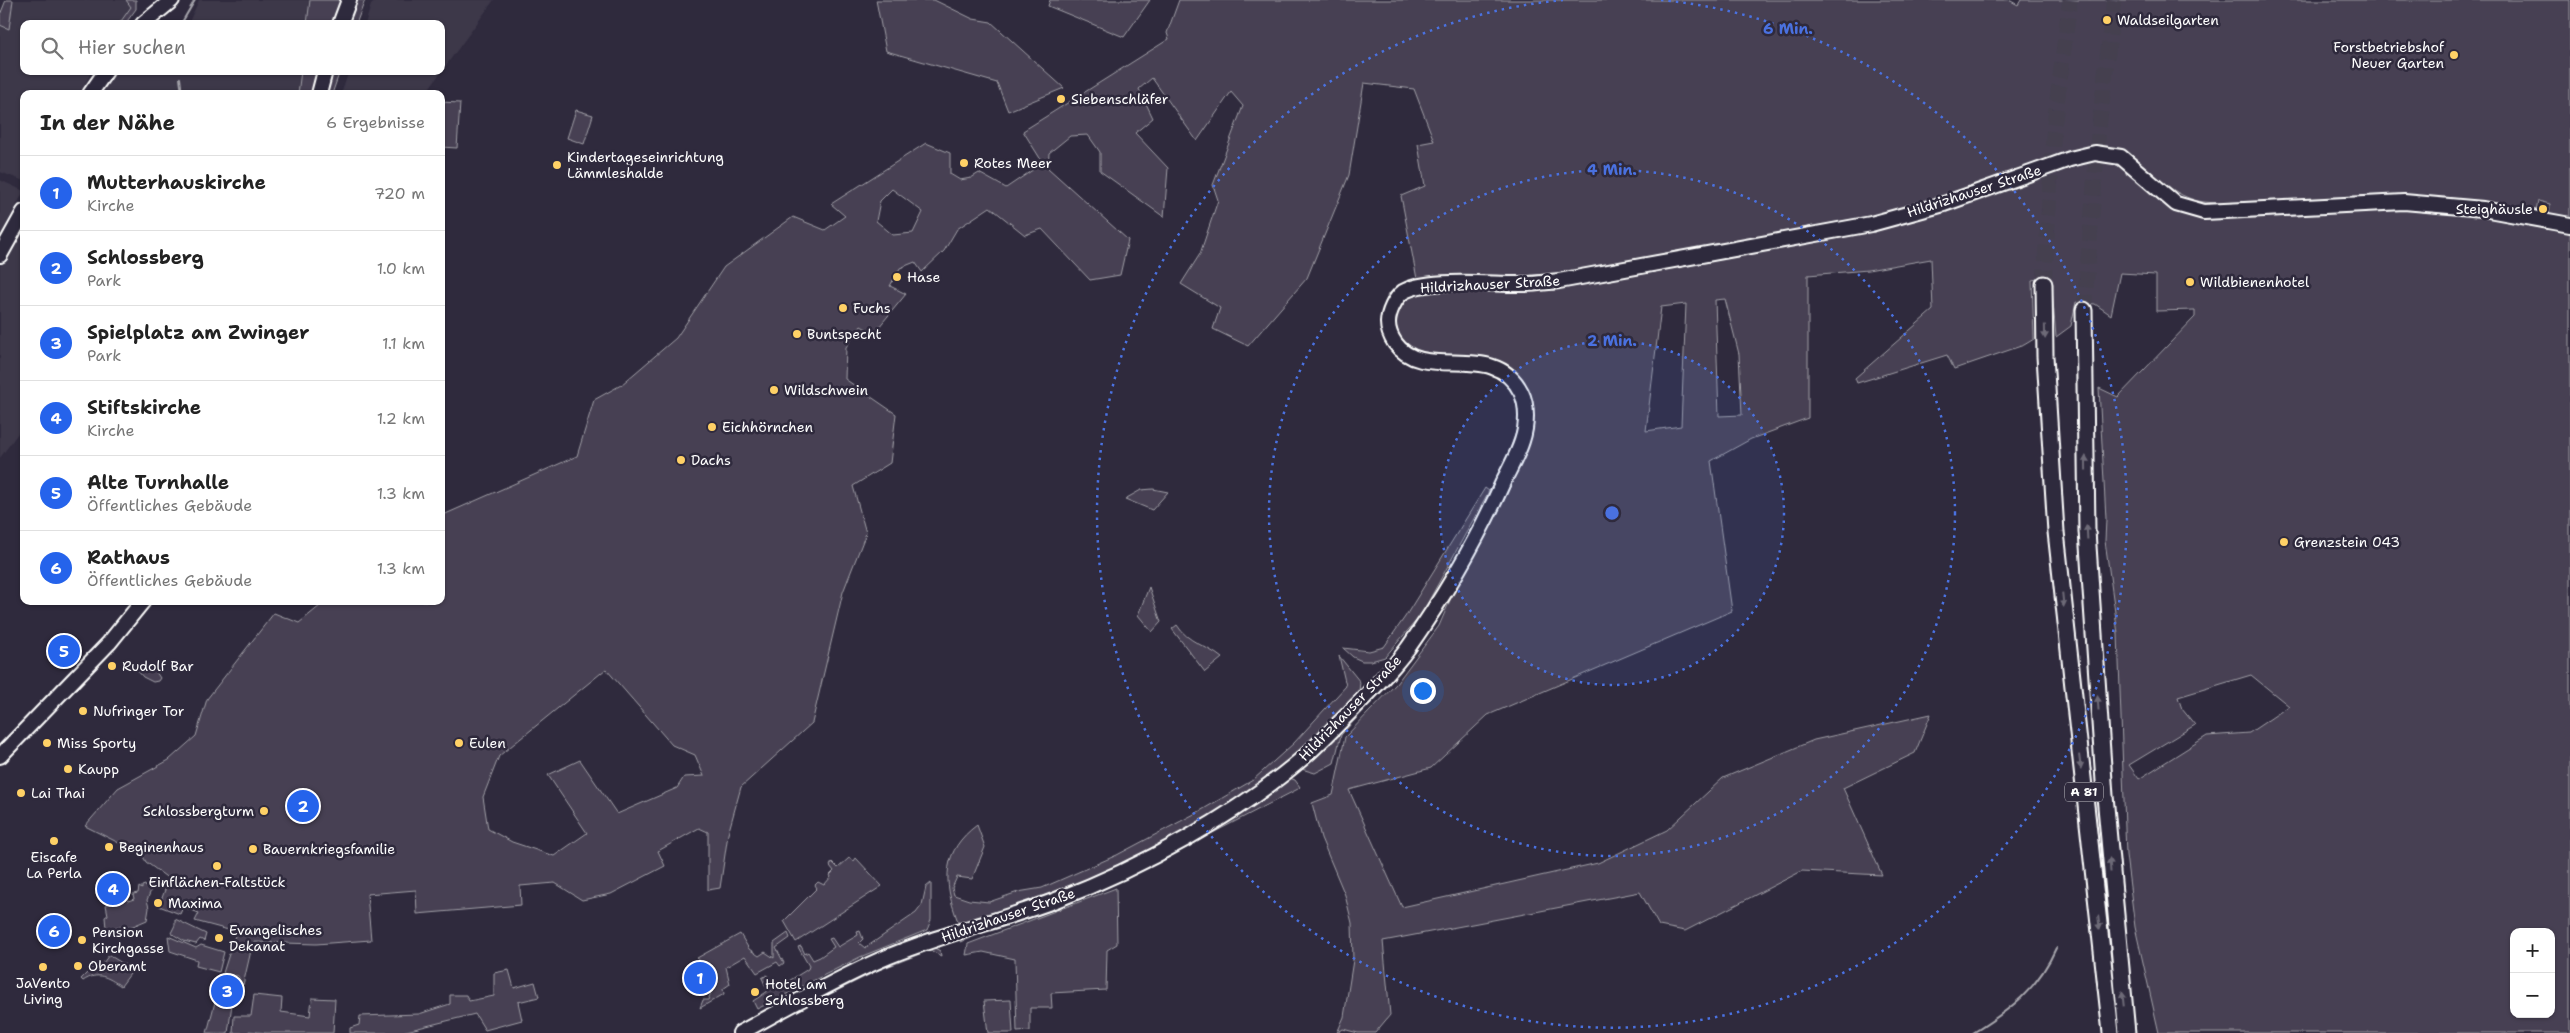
<!DOCTYPE html>
<html lang="de">
<head>
<meta charset="utf-8">
<style>
	body { margin:0; font-family:"Shantell Sans",sans-serif; background:#f6f6f6; color:#222 }
	.controls { position:absolute; right:15px; bottom:15px; display:grid; overflow:hidden; border-radius:10px; box-shadow:0 1px 4px #0004 }
	.controls button { width:45px; height:45px; display:grid; place-items:center; padding:0; border:0; border-bottom:1px solid #e0e0e0; background:#fff; color:#222; font:25px sans-serif }
	.you { position:absolute; left:1422px; top:690px; width:18px; height:18px; margin:-12px; border:4px solid #fff; border-radius:50%; background:#1a73e8; box-shadow:0 0 0 8px #1a73e833 }
	.badge { display:grid; place-items:center; width:32px; height:32px; border-radius:50%; background:#2563eb; color:#fff; font-size:16px; font-weight:700 }
	.pin { position:absolute; translate:-50% -50%; border:2px solid #fff; box-shadow:0 1px 5px #0006 }
	.list { margin:0; padding:0; list-style:none }
	h2 { display:flex; justify-content:space-between; align-items:center; height:65px; margin:0; padding:0 20px; font-size:21px }
	h2 small { font-size:16px; font-weight:400; color:#767676 }
	.list li { display:grid; grid-template-columns:32px 1fr auto; gap:15px; align-items:center; box-sizing:border-box; height:75px; padding:0 20px; border-top:1px solid #e0e0e0 }
	.list b { display:block; font-size:19px; white-space:nowrap }
	.list p { margin:0; font-size:16px; white-space:nowrap; color:#767676 }
	.list em { font-size:16px; font-style:normal; color:#767676 }
	.icon { flex:none; width:28px; height:28px; fill:none; stroke:currentColor; stroke-width:2; stroke-linecap:round; stroke-linejoin:round }
	.map { position:relative; flex:none; width:2570px; height:1033px; overflow:hidden }
	.search { position:absolute; background:#fff; box-shadow:0 1px 4px #0004; left:20px; top:20px; width:425px; height:55px; display:flex; align-items:center; gap:12px; box-sizing:border-box; padding:0 18px; border-radius:10px; color:#767676; font-size:19px }
	.panel { position:absolute; background:#fff; box-shadow:0 1px 4px #0004; left:20px; top:90px; width:425px; height:515px; border-radius:10px }
	.map>svg:first-child { display:block }
	.built { fill:#3c3749 }
	.green { fill:#464152; stroke:#a2a0a8; fill-rule:evenodd }
	.lines { fill:none; stroke-linecap:round; stroke-linejoin:round }
	.stream { stroke:#a7a6ad; stroke-width:2 }
	.highway-tunnel { stroke:#443f50; stroke-width:15; stroke-dasharray:15 8; stroke-linecap:butt }
	.major-casing { stroke:#fff; stroke-width:18 }
	.highway-casing { stroke:#fff; stroke-width:19 }
	.major { stroke:#2f2a3d; stroke-width:14 }
	.highway { stroke:#2f2a3d; stroke-width:15 }
	.oneway { fill:#6d6a77 }
	.ring { fill:none; stroke:#4a71e0; stroke-width:2.5; stroke-dasharray:2.5 5 }
	.poi-dot { fill:#ffd166; stroke:#2f2a3d; stroke-width:2 }
	.labels { text-anchor:middle; stroke-width:5; stroke-linejoin:round; paint-order:stroke }
	.shield { fill:#2f2a3d; stroke:#c1bfc5; stroke-width:1 }
	.shield-label { font-size:12px; font-weight:bold; fill:#fff }
	.poi-label { font-size:14px; fill:#fff; stroke:#2f2a3d; text-anchor:start }
	.street-label { font-size:14px; fill:#fff; stroke:#2f2a3d }
	.centre { fill:#4a71e0; stroke:#2f2a3d; stroke-width:2.5 }
	.ring-label { font-size:15px; text-anchor:middle; font-weight:bold; fill:#4a71e0; stroke:#2f2a3d; stroke-width:5; stroke-linejoin:round; paint-order:stroke }
</style>
</head>
<body>
<div class="map">
<svg width="2570" height="1033" viewBox="0 0 2570 1033">
	<rect width="100%" height="100%" fill="#2f2a3d"/>
	<filter id="ink" filterUnits="userSpaceOnUse"><feTurbulence type="fractalNoise" baseFrequency=".02" numOctaves="2"/><feDisplacementMap in="SourceGraphic" scale="10" xChannelSelector="R" yChannelSelector="G"/><feConvolveMatrix kernelMatrix="1 2 1 2 8 2 1 2 1" color-interpolation-filters="sRGB"/></filter>
	<g filter="url(#ink)">
		<g class="built">
			<polygon points="6,0 136,0 137,2 125,24 24,24 24,71 92,71 79,94 24,94 24,181 0,172 0,15"/>
			<polygon points="199,0 310,0 307,24 188,24"/>
			<polygon points="376,0 494,0 425,94 341,94 349,71 441,71 441,24 365,24 371,5"/>
			<polygon points="113,71 301,71 298,94 98,94"/>
			<polygon points="0,180 24,191 0,237"/>
			<polygon points="24,222 24,425 0,458 0,265"/>
		</g>
		<g class="green">
			<polygon points="6,0 13,0 9,29 0,25 0,15"/>
			<polygon points="126,0 136,0 136,9 125,24 119,24 131,7"/>
			<polygon points="310,0 341,0 332,24 307,24"/>
			<polygon points="354,0 365,0 356,24 345,24"/>
			<polygon points="876,0 934,0 973,19 991,22 1064,88 1008,111 997,83 886,51"/>
			<polygon points="1050,0 1150,0 1124,37 1048,6"/>
			<path d="M1179,0H2009L2018,5L2021,0H2570V217L2549,215L2550,204L2538,201L2536,212C2477,202 2419,194 2359,197C2308,199 2255,208 2204,202C2152,195 2140,131 2079,151L1919,207L1810,231L1566,275L1417,279L1401,196L1425,186L1418,144L1434,141L1414,89L1364,83L1349,175L1307,278L1248,346L1213,329L1220,308L1181,284L1200,254L1218,200L1213,185L1243,106L1231,92L1197,141L1152,78L1139,89L1153,118L1135,133L1168,168L1164,217L1100,171V152L1088,135L1070,136L1049,153L1048,168L1128,240L1120,275L1090,280L1042,229L1025,235L990,207L957,229L944,251L922,272L915,262L900,268L890,286L906,294L874,333L861,326L846,347L845,379L896,414L890,463L853,486L866,533L843,592L812,723L741,787L728,834L720,888L708,890V832L699,828L658,851L665,866L611,894L582,900L555,883L520,886L521,905L417,914L416,890L367,894L371,940L316,944L253,942L243,985L238,976L223,973L236,932L195,921L199,913L183,907L180,914L159,906L169,879L146,862L138,847L125,846L85,826L118,788L169,760L196,736L207,699L274,613L299,623L326,601H441V516L577,456L594,400L621,385L676,338L724,267L793,217L825,230L845,216L831,204L926,143L950,153V174L960,180L971,178L979,173L1006,188L1043,163L1023,131L1169,39L1167,33ZM892,189L923,212L913,233L893,235L876,221L880,201ZM606,669L672,745L695,755L704,776L684,777L677,788L617,814L580,760L548,775L587,833L554,856L512,842L488,829L483,797L499,756Z"/>
			<polygon points="301,71 318,71 312,94 298,94"/>
			<polygon points="330,71 340,71 332,94 324,94"/>
			<polygon points="441,102 460,103 457,148 441,147"/>
			<polygon points="576,110 593,115 584,144 567,138"/>
			<path d="M2098,160L2118,163L2128,168L2126,175L2131,170L2180,210L2399,208L2474,213L2570,230V1033H2159L2135,927L2126,855L2118,634L2105,541L2106,519L2099,388L2118,397L2195,317V310L2156,311V275L2120,273L2111,315L2095,304L2076,302L2071,326L2056,337L2051,277L2032,280L2034,339L2024,345L1954,369L1947,355L1857,383L1855,378L1933,310L1931,259L1868,270L1808,275V418L1751,439L1711,461L1732,611L1488,715L1431,768L1349,790L1402,907L1598,863L1667,830L1723,778L1814,740L1931,714L1915,753L1843,788L1882,875L1802,871L1685,931L1659,926L1640,892L1383,941L1390,1015L1375,1033H1358L1343,1029L1337,1033L1344,1017L1353,960L1352,923L1345,895L1321,838L1312,803L1333,795L1345,737L1396,684L1439,626L1451,598L1399,672L1341,735L1334,763L1315,773L1298,768L1406,657L1497,486L1522,415L1515,395L1505,381L1495,374L1467,368L1411,363L1400,357L1391,348L1383,313L1388,293L1404,299L1429,289H1526L1877,227L2076,164ZM1725,299L1739,354L1742,415L1719,416L1715,300ZM1686,304L1681,426L1646,431L1661,307ZM2251,675L2289,706L2249,733L2207,736L2139,779L2129,765L2195,725L2182,709L2178,697ZM2514,932H2551V1014H2514Z"/>
			<polygon points="1485,488 1489,491 1421,615 1385,657 1371,661 1362,661 1353,657 1343,648 1369,651 1384,647 1405,617"/>
			<polygon points="1153,489 1168,492 1152,510 1125,499 1141,490"/>
			<polygon points="1149,587 1161,622 1152,632 1138,615"/>
			<path d="M1177,625C1188,643 1206,645 1222,658L1205,672L1172,629Z"/>
			<path d="M1339,656L1360,682L1359,691L1323,730L1281,769L1201,822L1094,878L1045,897L966,922L960,923L957,919C943,881 942,851 977,825L985,847L972,879L957,877L952,888L954,895L969,900L989,902L1018,892L1042,888L1117,855L1200,811L1253,780L1294,743L1346,686Z"/>
			<polygon points="138,665 154,669 160,678 158,681 153,682 143,677 137,670"/>
			<polygon points="1287,777 1295,780 1300,787 1298,789 1137,872 960,942 965,935 1049,906"/>
			<polygon points="849,858 854,861 856,858 882,886 796,942 784,921 817,888 815,885 818,882 824,885 831,877 830,875 834,871 830,866 832,862 838,868"/>
			<polygon points="151,883 152,888 147,900 149,908 147,920 133,926 106,928 105,917 108,915 106,905 126,897 128,901 134,899 133,894 138,893 139,887 142,889 142,886 145,885 146,887"/>
			<polygon points="931,883 931,920 927,930 860,957 757,1009 753,1001 768,991 762,978 767,975 776,989 808,969 809,966 798,947 801,946 805,954 808,952 813,960 820,957 834,947 829,939 832,938 838,947 858,935 857,932 860,931 863,939 859,943 865,948 916,913 922,905 926,887"/>
			<polygon points="1116,888 1117,944 1107,950 1106,990 1051,993 1052,1008 1030,1008 1030,1031 1017,1032 1015,959 983,952 966,955 968,944"/>
			<polygon points="175,919 206,934 204,941 200,939 196,944 184,941 171,933 175,925"/>
			<polygon points="788,933 790,938 776,948 784,963 780,966 777,962 757,973 745,956 726,967 730,984 723,989 724,994 700,1008 703,1000 708,1000 714,985 709,982 711,970 697,958 740,934 749,949 759,956 765,952 774,958 774,943"/>
			<polygon points="168,936 196,948 201,945 224,952 219,972 196,966 197,960 170,951"/>
			<path d="M933,947L940,951L941,956L930,950L879,970L804,1007L803,1005C845,983 886,958 933,947Z"/>
			<path d="M109,955L133,970L121,986C107,977 98,971 83,981L81,979L92,968L97,971Z"/>
			<polygon points="509,970 514,988 535,982 539,997 518,1002 522,1020 485,1030 475,1014 398,1033 350,1033 350,1028 359,1025 360,1016 419,1014 450,1004 450,995 466,995 469,1001 494,996 494,973"/>
			<polygon points="226,979 236,981 231,1001 218,999 217,994 223,987"/>
			<polygon points="254,995 282,998 281,1012 310,1016 312,998 335,999 333,1033 267,1033 249,1031 248,1033 233,1033 234,1016 251,1016"/>
			<polygon points="1011,1000 1013,1033 988,1033 984,1001"/>
			<polygon points="215,1002 232,1004 228,1033 207,1033"/>
		</g>
		<g class="lines">
			<g class="stream">
				<polyline points="181,24 195,0"/>
				<polyline points="180,78 182,94"/>
				<path d="M1973,1033C2010,1010 2038,989 2056,948"/>
			</g>
			<g class="highway-tunnel">
				<polyline points="2044,284 2054,125 2070,0"/>
				<polyline points="2084,310 2099,127 2114,0"/>
			</g>
			<g class="major-casing">
				<g id="major">
					<polyline points="143,24 172,0"/>
					<polyline points="340,24 349,0"/>
					<polyline points="90,94 106,71"/>
					<polyline points="319,94 325,71"/>
					<polyline points="0,255 24,212"/>
					<polyline points="0,756 109,643 143,601"/>
					<path d="M740,1033C786,1008 832,981 880,960C937,935 998,922 1056,900C1140,868 1236,816 1304,757C1320,743 1335,727 1350,712C1370,692 1391,671 1408,648C1445,595 1478,539 1504,480C1510,468 1518,454 1522,441C1527,426 1528,406 1521,392C1494,338 1424,384 1395,343C1391,337 1388,330 1388,323C1388,313 1395,298 1403,292C1427,277 1494,285 1524,284C1536,284 1548,282 1559,281L1871,224L1944,204L2070,159L2095,153L2121,157L2176,204L2204,212L2404,202L2483,209L2570,225"/>
				</g>
			</g>
			<g class="highway-casing">
				<g id="highway">
					<polyline points="2044,284 2045,356 2056,532 2111,1033"/>
					<polyline points="2084,310 2087,531 2105,796 2127,1033"/>
				</g>
			</g>
			<use href="#major" class="major"/>
			<use href="#highway" class="highway"/>
		</g>
		<defs><path id="oneway-solid" d="M-6-.8H1V-3.2L6.5 0L1 3.2V.8H-6Z" transform="scale(1.25)"/></defs>
		<g class="oneway">
			<use href="#oneway-solid" transform="translate(2045 332) rotate(89)"/>
			<use href="#oneway-solid" transform="translate(2086 463) rotate(-91)"/>
			<use href="#oneway-solid" transform="translate(2087 532) rotate(-93)"/>
			<use href="#oneway-solid" transform="translate(2063 600) rotate(84)"/>
			<use href="#oneway-solid" transform="translate(2098 703) rotate(-94)"/>
			<use href="#oneway-solid" transform="translate(2080 762) rotate(83)"/>
			<use href="#oneway-solid" transform="translate(2110 865) rotate(-94)"/>
			<use href="#oneway-solid" transform="translate(2099 923) rotate(83)"/>
			<use href="#oneway-solid" transform="translate(2123 999) rotate(-96)"/>
		</g>
	</g>
	<circle cx="1612" cy="513" r="172" fill="#4a71e0" fill-opacity=".12"/>
	<g class="ring">
		<circle cx="1612" cy="513" r="172"/>
		<circle cx="1612" cy="513" r="343"/>
		<path d="M1661 0A515 515 0 1 1 1563 0"/>
	</g>
	<g class="poi-dot">
		<circle cx="2107" cy="20" r="5"/>
		<circle cx="2454" cy="55" r="5"/>
		<circle cx="1061" cy="99" r="5"/>
		<circle cx="964" cy="163" r="5"/>
		<circle cx="557" cy="165" r="5"/>
		<circle cx="2543" cy="209" r="5"/>
		<circle cx="897" cy="277" r="5"/>
		<circle cx="2190" cy="282" r="5"/>
		<circle cx="843" cy="308" r="5"/>
		<circle cx="797" cy="334" r="5"/>
		<circle cx="774" cy="390" r="5"/>
		<circle cx="712" cy="427" r="5"/>
		<circle cx="681" cy="460" r="5"/>
		<circle cx="2284" cy="542" r="5"/>
		<circle cx="112" cy="666" r="5"/>
		<circle cx="83" cy="711" r="5"/>
		<circle cx="47" cy="743" r="5"/>
		<circle cx="459" cy="743" r="5"/>
		<circle cx="68" cy="769" r="5"/>
		<circle cx="21" cy="793" r="5"/>
		<circle cx="264" cy="811" r="5"/>
		<circle cx="54" cy="841" r="5"/>
		<circle cx="109" cy="847" r="5"/>
		<circle cx="253" cy="849" r="5"/>
		<circle cx="217" cy="866" r="5"/>
		<circle cx="158" cy="903" r="5"/>
		<circle cx="219" cy="938" r="5"/>
		<circle cx="82" cy="940" r="5"/>
		<circle cx="78" cy="966" r="5"/>
		<circle cx="43" cy="967" r="5"/>
		<circle cx="755" cy="992" r="5"/>
	</g>
	<g class="labels">
		<rect class="shield" x="2065" y="782.5" width="38" height="19" rx="4"/>
		<g class="shield-label">
			<text x="2084" y="796">A 81</text>
		</g>
		<g class="poi-label">
			<text x="2117" y="25">Waldseilgarten</text>
			<text x="2444" y="52" text-anchor="end">Forstbetriebshof<tspan x="2444" dy="16">Neuer Garten</tspan></text>
			<text x="1071" y="104">Siebenschläfer</text>
			<text x="567" y="162">Kindertageseinrichtung<tspan x="567" dy="16">Lämmleshalde</tspan></text>
			<text x="974" y="168">Rotes Meer</text>
			<text x="2533" y="214" text-anchor="end">Steighäusle</text>
			<text x="907" y="282">Hase</text>
			<text x="2200" y="287">Wildbienenhotel</text>
			<text x="853" y="313">Fuchs</text>
			<text x="807" y="339">Buntspecht</text>
			<text x="784" y="395">Wildschwein</text>
			<text x="722" y="432">Eichhörnchen</text>
			<text x="691" y="465">Dachs</text>
			<text x="2294" y="547">Grenzstein 043</text>
			<text x="122" y="671">Rudolf Bar</text>
			<text x="93" y="716">Nufringer Tor</text>
			<text x="57" y="748">Miss Sporty</text>
			<text x="469" y="748">Eulen</text>
			<text x="78" y="774">Kaupp</text>
			<text x="31" y="798">Lai Thai</text>
			<text x="254" y="816" text-anchor="end">Schlossbergturm</text>
			<text x="119" y="852">Beginenhaus</text>
			<text x="263" y="854">Bauernkriegsfamilie</text>
			<text x="54" y="862" text-anchor="middle">Eiscafe<tspan x="54" dy="16">La Perla</tspan></text>
			<text x="217" y="887" text-anchor="middle">Einflächen-Faltstück</text>
			<text x="168" y="908">Maxima</text>
			<text x="229" y="935">Evangelisches<tspan x="229" dy="16">Dekanat</tspan></text>
			<text x="92" y="937">Pension<tspan x="92" dy="16">Kirchgasse</tspan></text>
			<text x="88" y="971">Oberamt</text>
			<text x="43" y="988" text-anchor="middle">JaVento<tspan x="43" dy="16">Living</tspan></text>
			<text x="765" y="989">Hotel am<tspan x="765" dy="16">Schlossberg</tspan></text>
		</g>
		<g class="street-label">
			<text transform="translate(1974 191) rotate(-18)" y="5">Hildrizhauser Straße</text>
			<text transform="translate(1490 284) rotate(-3)" y="5">Hildrizhauser Straße</text>
			<text transform="translate(1350 708) rotate(-46)" y="5">Hildrizhauser Straße</text>
			<text transform="translate(1008 915) rotate(-19)" y="5">Hildrizhauser Straße</text>
		</g>
	</g>
	<circle cx="1612" cy="513" r="8" class="centre"/>
	<g class="ring-label">
		<text x="1788" y="34">6 Min.</text>
		<text x="1612" y="175">4 Min.</text>
		<text x="1612" y="346">2 Min.</text>
	</g>
</svg>
<div class="controls">
<button>+</button>
<button>−</button>
</div>
<div class="you"></div>
<div class="pin badge" style="left:700px;top:978px">1</div>
<div class="pin badge" style="left:303px;top:806px">2</div>
<div class="pin badge" style="left:227px;top:991px">3</div>
<div class="pin badge" style="left:113px;top:889px">4</div>
<div class="pin badge" style="left:64px;top:651px">5</div>
<div class="pin badge" style="left:54px;top:931px">6</div>
<div class="search"><svg class="icon" aria-label="search" viewBox="0 0 24 24"><circle cx="10" cy="10" r="6"/><path d="M15 15l6 6"/></svg>Hier suchen</div>
<section class="panel">
<h2>In der Nähe<small>6 Ergebnisse</small></h2>
<ul class="list">
<li><span class="badge">1</span><div><b>Mutterhauskirche</b><p>Kirche</p></div><em>720 m</em></li>
<li><span class="badge">2</span><div><b>Schlossberg</b><p>Park</p></div><em>1.0 km</em></li>
<li><span class="badge">3</span><div><b>Spielplatz am Zwinger</b><p>Park</p></div><em>1.1 km</em></li>
<li><span class="badge">4</span><div><b>Stiftskirche</b><p>Kirche</p></div><em>1.2 km</em></li>
<li><span class="badge">5</span><div><b>Alte Turnhalle</b><p>Öffentliches Gebäude</p></div><em>1.3 km</em></li>
<li><span class="badge">6</span><div><b>Rathaus</b><p>Öffentliches Gebäude</p></div><em>1.3 km</em></li>
</ul>
</section>
</div>
</body>
</html>
